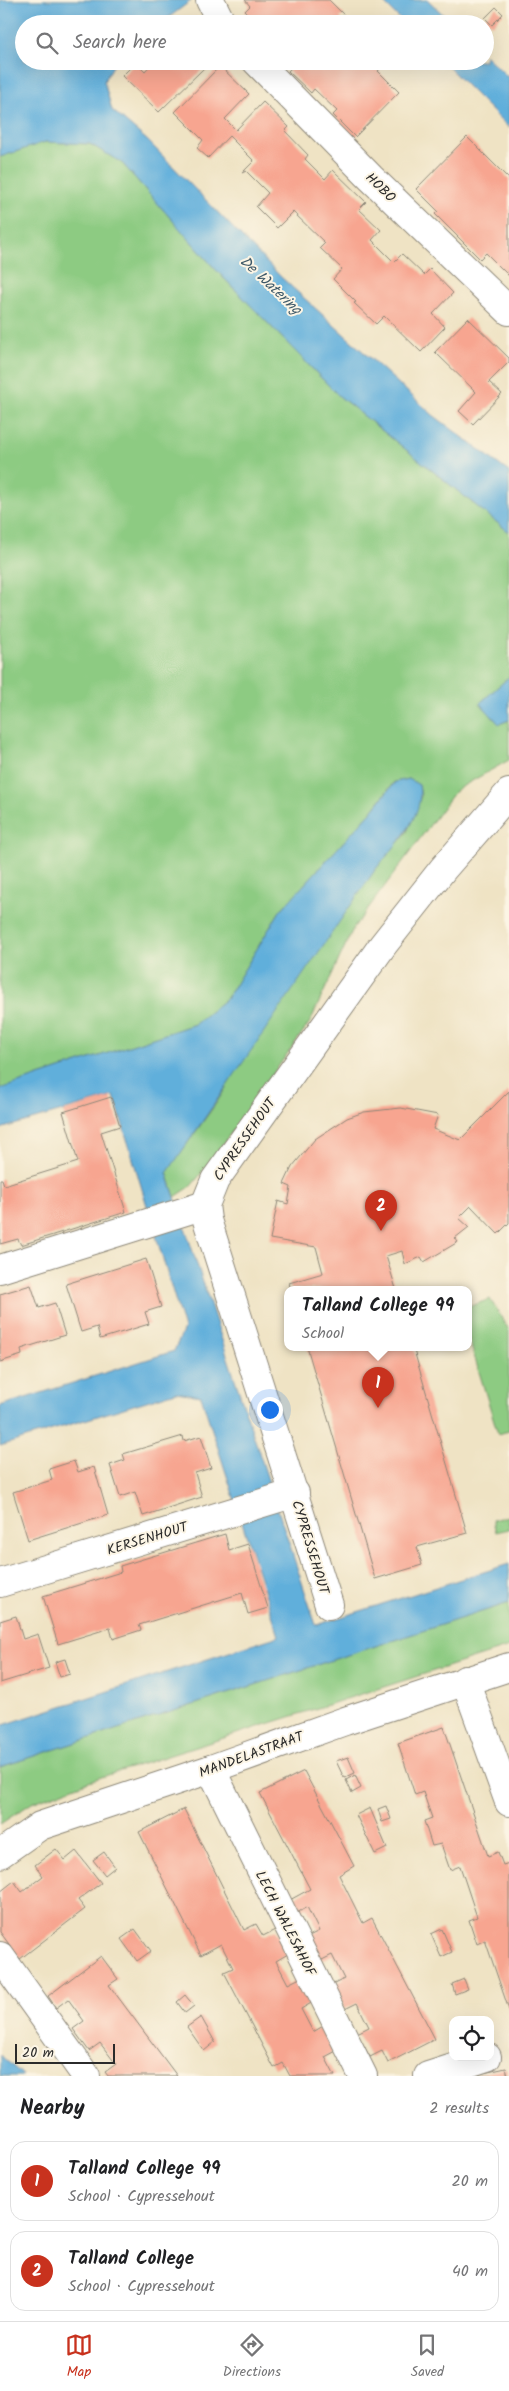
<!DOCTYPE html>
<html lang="en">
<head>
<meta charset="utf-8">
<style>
	body { margin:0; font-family:Kalam,sans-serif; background:#f2f2f2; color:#202124 }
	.controls { position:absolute; right:15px; bottom:15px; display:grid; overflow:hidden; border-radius:10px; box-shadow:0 5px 20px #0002 }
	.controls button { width:45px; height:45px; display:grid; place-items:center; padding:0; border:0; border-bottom:1px solid #e0e0e0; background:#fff; color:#202124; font:25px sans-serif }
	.scale { position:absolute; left:15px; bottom:12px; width:100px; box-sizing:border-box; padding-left:5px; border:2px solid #2b2b2b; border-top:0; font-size:14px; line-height:18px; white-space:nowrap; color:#2b2b2b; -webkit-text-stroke:4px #fcf5e5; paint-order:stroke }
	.you { position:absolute; left:269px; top:1409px; width:18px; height:18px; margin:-12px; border:4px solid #fff; border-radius:50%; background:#1a73e8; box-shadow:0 0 0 8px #1a73e833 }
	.badge { display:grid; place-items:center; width:32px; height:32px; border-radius:50%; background:#c8321e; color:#fff; font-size:16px; font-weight:700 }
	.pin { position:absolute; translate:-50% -41px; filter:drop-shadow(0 1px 2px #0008) }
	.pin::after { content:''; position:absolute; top:26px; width:18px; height:15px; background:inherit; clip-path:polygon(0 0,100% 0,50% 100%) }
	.popup { position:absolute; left:284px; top:1286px; width:188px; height:65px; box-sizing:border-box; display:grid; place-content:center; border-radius:10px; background:#fff; filter:drop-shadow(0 1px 4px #0005); font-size:16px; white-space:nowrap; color:#757577 }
	.popup b { font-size:19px; color:#202124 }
	.popup::after { content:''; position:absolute; left:50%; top:100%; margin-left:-10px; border:10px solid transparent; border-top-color:#fff }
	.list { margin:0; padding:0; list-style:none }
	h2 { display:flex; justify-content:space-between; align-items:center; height:65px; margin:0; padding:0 20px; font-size:21px }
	h2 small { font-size:16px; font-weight:400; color:#757577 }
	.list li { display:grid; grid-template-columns:32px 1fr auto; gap:15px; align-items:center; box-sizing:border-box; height:80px; margin:0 10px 10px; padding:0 10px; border:1px solid #e0e0e0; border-radius:15px }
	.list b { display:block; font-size:19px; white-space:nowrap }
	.list p { margin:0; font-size:16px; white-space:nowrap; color:#757577 }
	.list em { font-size:16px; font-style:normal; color:#757577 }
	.icon { flex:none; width:28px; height:28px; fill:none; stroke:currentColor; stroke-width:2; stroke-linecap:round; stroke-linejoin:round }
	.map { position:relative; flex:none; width:509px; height:2076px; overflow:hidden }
	.search { position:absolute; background:#fff; box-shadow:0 5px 20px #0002; left:15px; right:15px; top:15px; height:55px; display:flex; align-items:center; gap:12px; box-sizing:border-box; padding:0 18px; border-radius:28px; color:#757577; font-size:19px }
	.sheet { height:245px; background:#fff }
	nav { display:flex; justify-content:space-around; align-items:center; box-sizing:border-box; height:70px; border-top:1px solid #e0e0e0; background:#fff; font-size:14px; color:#757577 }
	nav a { display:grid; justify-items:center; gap:2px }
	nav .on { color:#c8321e }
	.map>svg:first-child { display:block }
	.green { fill:#8dcb82; stroke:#5c7b56 }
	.water { fill:#61afdb; stroke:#466d83 }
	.building { fill:#f7a590 }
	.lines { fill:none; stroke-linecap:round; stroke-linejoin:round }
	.minor-casing { stroke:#8d8778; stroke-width:30 }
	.minor { stroke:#fff; stroke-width:28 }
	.labels { text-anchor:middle; stroke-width:4; stroke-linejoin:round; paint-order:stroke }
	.street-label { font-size:14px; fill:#2b2b2b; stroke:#fcf5e5 }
	.water-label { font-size:15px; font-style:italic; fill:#3e5969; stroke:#fcf5e5 }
</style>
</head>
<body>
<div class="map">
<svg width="509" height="2076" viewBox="0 0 509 2076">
	<rect width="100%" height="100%" fill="#fcf5e5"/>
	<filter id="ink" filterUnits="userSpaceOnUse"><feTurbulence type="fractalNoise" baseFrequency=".02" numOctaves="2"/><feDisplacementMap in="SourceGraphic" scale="10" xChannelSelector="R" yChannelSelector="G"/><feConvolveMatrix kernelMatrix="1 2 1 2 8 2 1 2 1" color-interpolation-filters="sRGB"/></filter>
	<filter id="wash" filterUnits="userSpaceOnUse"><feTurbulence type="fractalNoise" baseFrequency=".0096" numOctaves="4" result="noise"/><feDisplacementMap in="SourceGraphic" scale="20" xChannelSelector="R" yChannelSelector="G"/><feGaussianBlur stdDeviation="1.12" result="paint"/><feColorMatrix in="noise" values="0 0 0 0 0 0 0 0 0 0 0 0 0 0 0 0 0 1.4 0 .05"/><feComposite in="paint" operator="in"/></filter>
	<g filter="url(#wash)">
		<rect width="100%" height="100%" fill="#efe3c4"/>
		<g class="green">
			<polygon points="45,142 90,144 122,163 217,271 339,396 509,532 509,677 480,703 499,724 509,720 509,760 456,790 353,929 310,1022 206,1168 190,1187 175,1197 167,1172 217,1102 241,1063 375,870 407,832 421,796 419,785 409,779 394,782 371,812 280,911 227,998 195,1024 0,1089 0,157"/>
			<polygon points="490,1299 509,1330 509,1431 498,1434 468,1336 468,1307"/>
			<polygon points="509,1516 509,1529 496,1532 493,1520"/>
			<polygon points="509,1603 509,1647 89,1781 32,1803 0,1824 0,1767"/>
		</g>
		<g class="water">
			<polygon points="0,0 192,0 160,24 24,24 24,61 116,61 104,81 112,110 148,141 282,278 433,415 509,472 509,532 339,396 217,271 122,163 90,144 45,142 0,157"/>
			<polygon points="381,0 428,0 453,24 405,24"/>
			<polygon points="485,55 509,78 509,128 442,61 485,61"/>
			<polygon points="509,677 509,720 499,724 480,703"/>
			<path d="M409,779L419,785C426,816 393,848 375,870L167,1173L316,1625L509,1564V1603L0,1767V1726L279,1636L201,1396L176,1392L0,1446V1406L174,1351L184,1329L114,1096L0,1129V1089L195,1024L227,998L280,911L371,812L395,782Z"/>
			<polygon points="0,2055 24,2076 0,2076"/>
		</g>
		<g id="blocks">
			<g class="building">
				<polygon points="245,0 329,0 344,15 340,18 345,24 257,24 245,11 250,6"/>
				<polygon points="496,7 503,14 492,25 485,18"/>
				<polygon points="154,61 201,61 206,66 159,112 122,76 136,62 145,71"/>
				<polygon points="298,61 387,61 378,71 399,92 355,137 333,115 337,111 314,89 311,93 288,71"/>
				<polygon points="220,66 249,94 225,119 236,130 263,102 289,127 285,131 308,155 305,159 325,179 333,170 366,202 359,209 381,230 372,240 394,262 402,254 424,275 430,269 453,293 433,314 445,327 421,352 384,316 376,324 354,303 356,302 333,279 342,269 320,248 325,243 293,212 277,228 256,207 268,193 246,171 242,173 254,161 229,136 208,158 197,148 203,140 175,112"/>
				<polygon points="467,137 509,179 509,276 486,253 480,259 435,214 438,211 416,189"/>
				<polygon points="468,318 509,358 509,362 489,382 502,394 473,424 459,411 476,392 435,352"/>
				<polygon points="509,1091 509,1223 498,1234 471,1206 459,1218 469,1227 455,1238 458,1242 424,1262 421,1257 405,1264 402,1251 386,1256 396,1289 291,1289 289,1283 323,1273 316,1247 270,1239 278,1201 288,1204 291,1187 284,1184 292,1167 315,1139 347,1118 364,1112 401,1108 438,1115 433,1129 460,1140"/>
				<polygon points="111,1097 120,1126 101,1132 126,1212 21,1245 18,1239 0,1244 0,1179 2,1179 4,1185 78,1162 63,1112"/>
				<polygon points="146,1259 161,1307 145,1312 149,1324 100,1339 97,1327 81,1332 66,1284"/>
				<polygon points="31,1285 39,1308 55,1303 65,1335 21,1349 22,1355 0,1362 0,1294"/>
				<polygon points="307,1347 413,1347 467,1533 417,1547 422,1565 375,1579"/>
				<polygon points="183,1436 184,1441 201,1436 211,1468 195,1473 202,1497 143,1516 135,1492 120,1497 110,1465 125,1460 123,1454"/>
				<polygon points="74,1461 78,1472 94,1467 108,1515 28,1540 13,1492 52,1480 49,1469"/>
				<polygon points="225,1534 229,1550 248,1544 268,1608 248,1614 242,1593 139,1625 141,1630 113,1639 110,1628 58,1644 43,1596 121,1572 120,1566"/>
				<polygon points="16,1616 23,1639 38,1634 49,1668 0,1683 0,1621"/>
				<polygon points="65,1659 70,1674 60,1677 55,1662"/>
				<polygon points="444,1727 488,1856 498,1852 503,1865 509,1863 509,2010 485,1940 477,1944 469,1920 477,1917 460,1866 450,1870 441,1844 432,1846 424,1821 432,1818 423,1792 415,1795 398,1743"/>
				<polygon points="348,1757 355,1773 344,1778 336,1761"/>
				<polygon points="304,1771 354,1866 339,1875 363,1923 372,1918 435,2039 388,2063 382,2051 370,2057 357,2033 369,2027 357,2003 345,2009 332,1985 344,1979 332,1955 320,1961 307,1937 319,1931 307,1907 295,1914 288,1901 310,1889 260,1793"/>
				<polygon points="355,1775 361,1788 352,1793 346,1780"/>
				<polygon points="386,1806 391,1819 382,1822 378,1809"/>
				<polygon points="370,1808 387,1848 375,1854 356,1815"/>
				<polygon points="184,1809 244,1930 256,1924 263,1936 275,1930 288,1954 276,1961 288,1984 300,1978 313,2002 301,2009 313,2032 325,2025 338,2050 325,2057 335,2076 290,2076 283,2063 274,2068 224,1972 233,1968 221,1944 201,1955 139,1832"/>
				<polygon points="56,1849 65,1860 76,1851 101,1883 78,1900 85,1909 20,1959 0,1932 0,1892 14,1881 22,1892 43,1876 35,1865"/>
				<polygon points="104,1852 115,1867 105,1875 93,1860"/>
				<polygon points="135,1929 151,1951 137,1961 121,1939"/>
				<polygon points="442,1929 452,1952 441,1957 431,1934"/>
				<polygon points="101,1956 118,1979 109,1985 177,2076 108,2076 105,2072 116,2064 100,2043 89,2051 73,2029 84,2021 68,1999 56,2008 48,1996"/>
				<polygon points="464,1979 468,1989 455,1994 452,1984"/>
				<polygon points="185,1995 194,2006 185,2013 177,2002"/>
				<polygon points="201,2017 215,2042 204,2051 187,2027"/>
				<polygon points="506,2068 508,2076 480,2076 479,2074"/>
			</g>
		</g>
	</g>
	<g filter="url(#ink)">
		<use href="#blocks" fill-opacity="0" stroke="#8d8778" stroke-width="1"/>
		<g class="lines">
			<g class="minor-casing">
				<g id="minor">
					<polyline points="210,0 222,24"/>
					<polyline points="256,61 371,178 509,311"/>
					<polyline points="0,1269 205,1205"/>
					<polyline points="0,1583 295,1493"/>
					<polyline points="329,1605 207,1220 205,1205 215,1180 383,945 443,869 509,793"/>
					<polyline points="465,1680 509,1802"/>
					<polyline points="211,1769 363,2076"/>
					<polyline points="0,1854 40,1826 211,1769 345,1721 509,1667"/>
					<polyline points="0,1956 86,2076"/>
					<polyline points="428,2076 487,2057"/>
				</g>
			</g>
			<use href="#minor" class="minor"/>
		</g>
	</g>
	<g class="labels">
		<g class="street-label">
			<text transform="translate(381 187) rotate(44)" y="5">HOBO</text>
			<text transform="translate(244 1139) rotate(-55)" y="5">CYPRESSEHOUT</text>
			<text transform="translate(147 1538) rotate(-17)" y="5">KERSENHOUT</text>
			<text transform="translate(311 1547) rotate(73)" y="5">CYPRESSEHOUT</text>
			<text transform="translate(251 1754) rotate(-20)" y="5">MANDELASTRAAT</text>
			<text transform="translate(286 1923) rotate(63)" y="5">LECH WALESAHOF</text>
		</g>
		<g class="water-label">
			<text transform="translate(271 285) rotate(43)" y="5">De Watering</text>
		</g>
	</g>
</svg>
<div class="controls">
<button><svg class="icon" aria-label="locate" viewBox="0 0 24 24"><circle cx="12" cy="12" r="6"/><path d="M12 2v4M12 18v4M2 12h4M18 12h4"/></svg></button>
</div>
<div class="scale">20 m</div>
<div class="you"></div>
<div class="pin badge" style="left:378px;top:1408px">1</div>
<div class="popup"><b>Talland College 99</b>School</div>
<div class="pin badge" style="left:381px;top:1231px">2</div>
<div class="search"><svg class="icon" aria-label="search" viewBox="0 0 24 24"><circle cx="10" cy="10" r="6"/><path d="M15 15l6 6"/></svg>Search here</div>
</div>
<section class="sheet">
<h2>Nearby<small>2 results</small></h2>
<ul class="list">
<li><span class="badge">1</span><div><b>Talland College 99</b><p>School · Cypressehout</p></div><em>20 m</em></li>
<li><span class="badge">2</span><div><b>Talland College</b><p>School · Cypressehout</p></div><em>40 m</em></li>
</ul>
</section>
<nav>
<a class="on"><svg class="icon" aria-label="map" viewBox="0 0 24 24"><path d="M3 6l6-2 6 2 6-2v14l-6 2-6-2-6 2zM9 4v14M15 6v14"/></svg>Map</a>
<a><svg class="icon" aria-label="directions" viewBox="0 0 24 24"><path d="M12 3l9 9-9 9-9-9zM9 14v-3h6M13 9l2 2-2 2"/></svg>Directions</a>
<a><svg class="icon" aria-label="saved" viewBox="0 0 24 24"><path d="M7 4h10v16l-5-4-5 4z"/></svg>Saved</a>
</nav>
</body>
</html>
